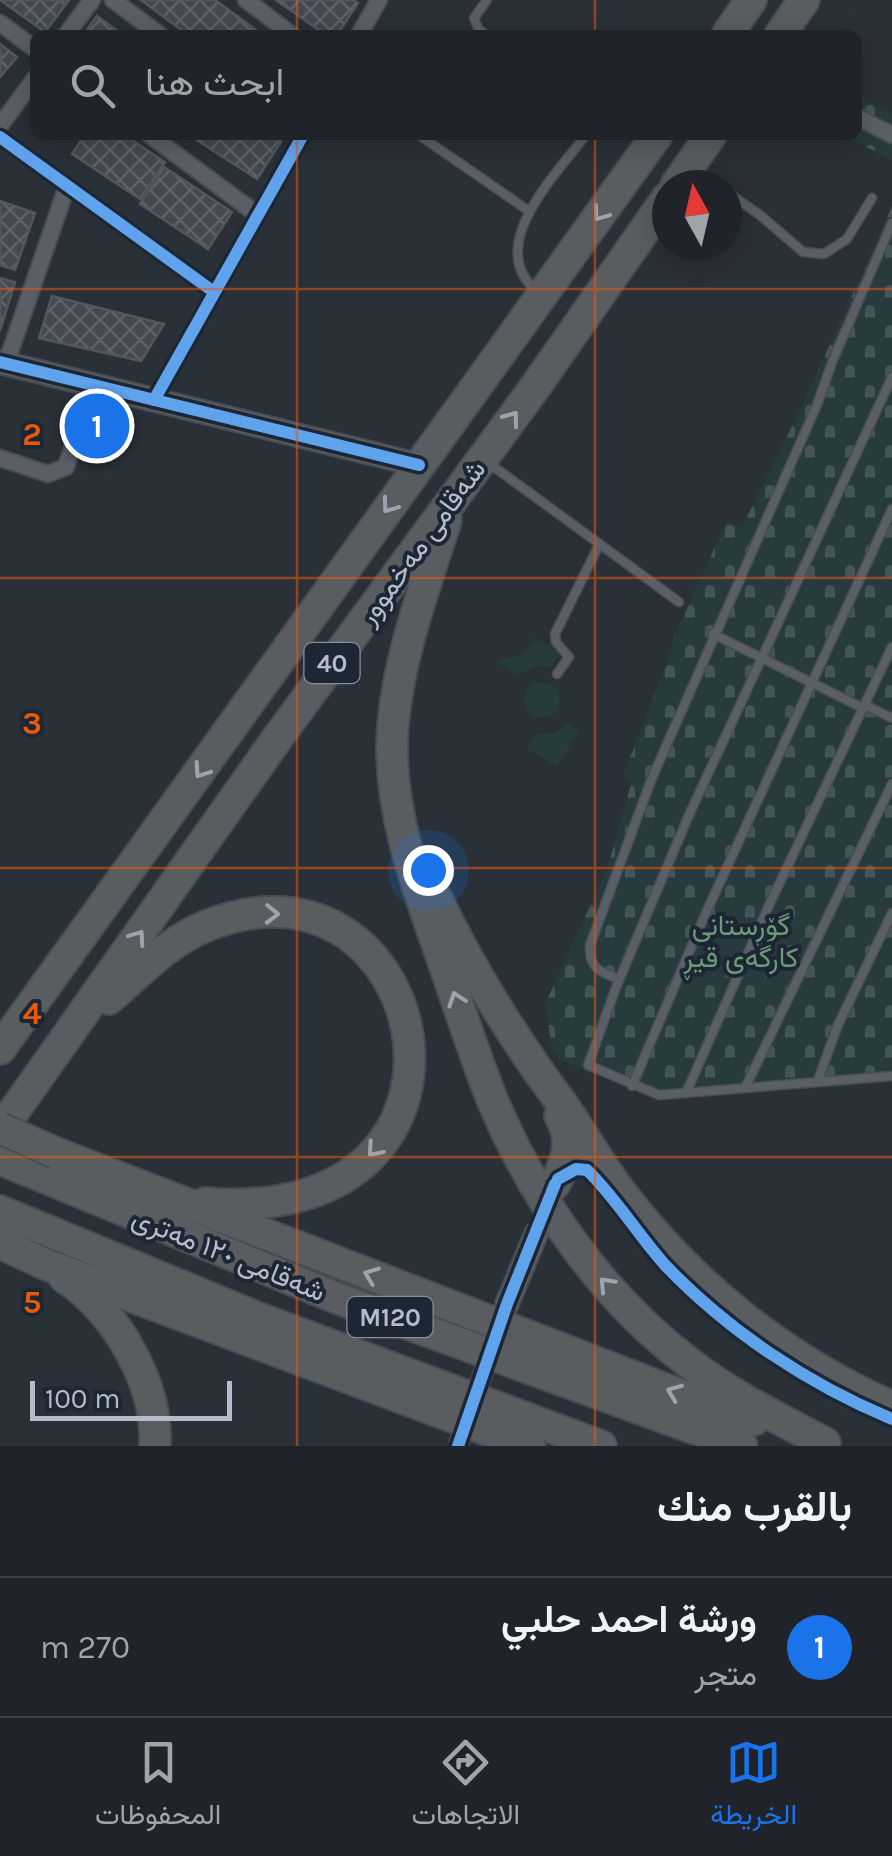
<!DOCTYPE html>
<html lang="ar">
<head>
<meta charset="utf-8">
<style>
	body { margin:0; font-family:Karla,Vazirmatn,sans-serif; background:#2d3036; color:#f1f3f6; direction:rtl }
	.compass { position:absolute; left:652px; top:170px; width:90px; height:90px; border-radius:50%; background:#20242a; box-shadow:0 5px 25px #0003; rotate:352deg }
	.scale { position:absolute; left:30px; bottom:25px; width:202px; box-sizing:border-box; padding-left:10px; border:5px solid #b4bcc9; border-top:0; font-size:28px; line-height:35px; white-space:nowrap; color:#b4bcc9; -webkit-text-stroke:8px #1d2633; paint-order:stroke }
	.you { position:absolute; left:428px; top:870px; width:35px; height:35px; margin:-25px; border:8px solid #fff; border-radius:50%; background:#1a73e8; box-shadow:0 0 0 15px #1a73e833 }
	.badge { display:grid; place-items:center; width:65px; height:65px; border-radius:50%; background:#1a73e8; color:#fff; font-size:32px; font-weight:700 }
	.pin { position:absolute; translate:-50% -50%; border:5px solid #fff; box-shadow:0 2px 10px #0006 }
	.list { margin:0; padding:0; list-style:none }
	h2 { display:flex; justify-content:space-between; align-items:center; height:130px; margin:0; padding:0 40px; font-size:42px }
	h2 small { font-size:32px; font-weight:400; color:#a2a4a8 }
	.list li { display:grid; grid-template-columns:65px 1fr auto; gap:30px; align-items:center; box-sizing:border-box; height:140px; padding:0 40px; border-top:2px solid #3d4147 }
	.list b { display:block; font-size:38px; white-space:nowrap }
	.list p { margin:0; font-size:32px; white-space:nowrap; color:#a2a4a8 }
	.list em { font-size:32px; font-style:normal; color:#a2a4a8 }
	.icon { flex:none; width:55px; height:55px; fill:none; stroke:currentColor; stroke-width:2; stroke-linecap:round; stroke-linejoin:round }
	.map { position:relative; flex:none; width:892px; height:1446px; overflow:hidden; direction:ltr }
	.search { position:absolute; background:#20242a; box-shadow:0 5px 25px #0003; left:30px; right:30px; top:30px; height:110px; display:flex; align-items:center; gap:25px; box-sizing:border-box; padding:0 35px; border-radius:15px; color:#a2a4a8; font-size:38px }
	.sheet { height:270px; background:#20242a }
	nav { display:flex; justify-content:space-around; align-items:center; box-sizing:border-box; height:140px; border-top:2px solid #3d4147; background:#20242a; font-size:28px; color:#a2a4a8 }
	nav a { display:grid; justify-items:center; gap:5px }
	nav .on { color:#1a73e8 }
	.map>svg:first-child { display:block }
	.green { fill:#273a3e }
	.cemetery { fill:url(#cemetery-stones) }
	.building { fill:url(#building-cross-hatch); stroke:#52575f; stroke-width:2.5 }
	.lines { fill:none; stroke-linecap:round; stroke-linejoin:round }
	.secondary-tunnel { stroke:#3f454e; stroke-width:22; stroke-dasharray:22 11; stroke-linecap:butt }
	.lane-casing { stroke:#484c53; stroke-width:11 }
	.street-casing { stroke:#484c53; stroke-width:19 }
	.secondary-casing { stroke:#484c53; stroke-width:26 }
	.highway-casing { stroke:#474c53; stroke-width:34 }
	.lane { stroke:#5a5e66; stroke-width:8 }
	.street { stroke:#5a5e66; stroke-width:15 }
	.secondary { stroke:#595d64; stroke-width:22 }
	.highway { stroke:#5a5d60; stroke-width:30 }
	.highway-bridge-casing { stroke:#474c53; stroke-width:34; stroke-linecap:butt }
	.highway-bridge { stroke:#5a5d60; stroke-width:30 }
	.cycleway-casing { stroke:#1d2633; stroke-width:19 }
	.cycleway { stroke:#60a3ed; stroke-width:12 }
	.oneway { stroke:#9ea4af }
	.grid { fill:none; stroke:#e8590c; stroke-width:2.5; stroke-opacity:0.55 }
	.labels { text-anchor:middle; stroke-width:8; stroke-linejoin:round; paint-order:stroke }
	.shield { fill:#1d2633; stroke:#878f9c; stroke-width:2.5 }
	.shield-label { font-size:25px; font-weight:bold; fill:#b4bcc9 }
	.street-label { font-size:28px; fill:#b4bcc9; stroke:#1d2633 }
	.park-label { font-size:28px; fill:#6b9a76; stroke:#1d2633 }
	.grid-label { font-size:32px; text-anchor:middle; font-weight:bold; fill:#e8590c; stroke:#1d2633; stroke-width:8; stroke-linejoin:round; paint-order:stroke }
</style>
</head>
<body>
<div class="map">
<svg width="892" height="1446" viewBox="0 0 892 1446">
	<defs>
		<pattern id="cemetery-stones" width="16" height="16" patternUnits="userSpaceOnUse" patternTransform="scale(2.5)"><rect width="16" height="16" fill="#273a3e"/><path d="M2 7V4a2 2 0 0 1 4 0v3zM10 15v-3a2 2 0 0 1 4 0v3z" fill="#445559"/></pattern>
		<pattern id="building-cross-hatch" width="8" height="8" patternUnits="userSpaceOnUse" patternTransform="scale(2.5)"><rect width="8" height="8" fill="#444950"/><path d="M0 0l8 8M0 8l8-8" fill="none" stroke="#5d6168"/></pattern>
	</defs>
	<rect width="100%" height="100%" fill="#2a3038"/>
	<g class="green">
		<polygon points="535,638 561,652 551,667 535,666 517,675 494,661 523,654"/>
		<circle cx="542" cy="700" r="18"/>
		<polygon points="568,723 579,731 557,767 526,748 535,734 555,733"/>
	</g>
	<g class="cemetery">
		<polygon points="857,95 892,114 892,161 845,135 857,135"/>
		<polygon points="892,206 892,1082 668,1099 655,1098 560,1060 552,1049 545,1004 607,869 632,781 623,776 673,647 672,641 727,521 742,527 803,404"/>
	</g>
	<g class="building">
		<polygon points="0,0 69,0 45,32"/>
		<polygon points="141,0 215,0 263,35 188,35"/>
		<polygon points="276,0 354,0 358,3 337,35 326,35"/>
		<polygon points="97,16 123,35 83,35"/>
		<polygon points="0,44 17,57 0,77"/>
		<polygon points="85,135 124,135 165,162 140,199 72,154"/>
		<polygon points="189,135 270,135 281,142 257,179"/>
		<polygon points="164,167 232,212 208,249 140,204"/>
		<polygon points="0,201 35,213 15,270 0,265"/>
		<polygon points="0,278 15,282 0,331"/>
		<polygon points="52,296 164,324 141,361 39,338"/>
	</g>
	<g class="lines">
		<polyline class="secondary-tunnel" points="458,1446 494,1341"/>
		<g class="lane-casing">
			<g id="lane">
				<polyline points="487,0 474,18 479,30 487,35"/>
				<polyline points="419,135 529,211"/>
				<polyline points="697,171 717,185"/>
				<polyline points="727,192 760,215 803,252 824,254 847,239 872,198"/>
				<path d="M538,292C482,248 556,174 586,135"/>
				<polyline points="892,377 689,815 617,985 588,1065 659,1095 892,1076"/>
				<polyline points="490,464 679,602"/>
				<polyline points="713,634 863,708"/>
				<polyline points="557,674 569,657 556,642 555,634 599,545"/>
				<polyline points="865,705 892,718"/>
				<path d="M619,979C600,972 589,969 590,945L652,778L817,405L833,360L892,223"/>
				<polyline points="818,1080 838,1025 892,913"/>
				<polyline points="632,1086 705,915 892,509"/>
				<polyline points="746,1086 892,784"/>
				<polyline points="686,1093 771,901 892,647"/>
			</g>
		</g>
		<g class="street-casing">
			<g id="street">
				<polyline points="113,0 160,35"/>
				<polyline points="246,0 292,35"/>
				<polyline points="0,23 35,49"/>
				<polyline points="66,35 92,0"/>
				<polyline points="359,35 379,0"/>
				<polyline points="857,117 892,135"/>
				<polyline points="0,126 35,78"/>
				<polyline points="150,135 258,215"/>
				<polyline points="0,137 214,292"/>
				<polyline points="6,364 67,186"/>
				<polyline points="154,400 303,135"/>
				<polyline points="0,458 48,474 66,467 92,385"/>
			</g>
		</g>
		<g class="secondary-casing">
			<g id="secondary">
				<polyline points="0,362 419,465"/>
				<polyline points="507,1304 536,1234"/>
			</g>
		</g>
		<g class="highway-casing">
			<g id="highway">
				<polyline points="727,35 751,0"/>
				<polyline points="780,35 804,0"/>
				<polyline points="676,185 711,135"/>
				<path d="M446,520C425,587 399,655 393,725C386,805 417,887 443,961C460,1009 475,1058 494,1104C536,1202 603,1298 688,1362C730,1395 778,1418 825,1443"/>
				<path d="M437,899C470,968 515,1041 560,1101C581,1130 598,1162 620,1191C691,1285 784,1359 892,1407"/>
				<path d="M109,999C139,973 169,941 206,926C434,833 518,1229 205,1203"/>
				<polyline points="0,1049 657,135"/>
				<polyline points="0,1131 276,740 533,390 667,198"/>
				<polyline points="56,1153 681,1395 754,1420"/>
				<polyline points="0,1159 334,1297 742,1446"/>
				<path d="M555,1184C567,1160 574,1140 560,1116"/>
				<polyline points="0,1211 261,1319 601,1446"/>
				<polyline points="0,1243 45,1264 530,1446"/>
				<path d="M64,1277C117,1312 158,1384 155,1446"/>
			</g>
		</g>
		<use href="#lane" class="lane"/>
		<use href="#street" class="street"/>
		<use href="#secondary" class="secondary"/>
		<use href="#highway" class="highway"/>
		<g class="highway-bridge-casing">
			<polyline id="highway-bridge" points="0,1128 56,1153"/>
		</g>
		<use href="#highway-bridge" class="highway-bridge"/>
		<g class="cycleway-casing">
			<g id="cycleway">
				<polyline points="0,137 214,292"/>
				<polyline points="0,362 419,465"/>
				<polyline points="154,400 303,135"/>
				<path d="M558,1179L576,1169L587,1170C616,1198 638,1235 665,1265C728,1331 808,1384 892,1419"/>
				<polyline points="458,1446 507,1304 555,1184"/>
			</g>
		</g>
		<use href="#cycleway" class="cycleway"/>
	</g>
	<defs><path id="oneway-chevron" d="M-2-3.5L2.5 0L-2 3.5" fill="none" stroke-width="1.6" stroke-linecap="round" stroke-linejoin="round" transform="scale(2.5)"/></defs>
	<g class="oneway">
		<use href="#oneway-chevron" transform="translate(600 214) rotate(126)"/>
		<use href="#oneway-chevron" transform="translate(512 418) rotate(-53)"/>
		<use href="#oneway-chevron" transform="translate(389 506) rotate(126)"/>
		<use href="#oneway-chevron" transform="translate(201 771) rotate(125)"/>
		<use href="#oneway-chevron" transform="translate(272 914) rotate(1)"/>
		<use href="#oneway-chevron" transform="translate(138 937) rotate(-55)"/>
		<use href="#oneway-chevron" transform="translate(456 999) rotate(-109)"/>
		<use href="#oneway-chevron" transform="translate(374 1150) rotate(131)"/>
		<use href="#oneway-chevron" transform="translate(371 1275) rotate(-159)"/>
		<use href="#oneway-chevron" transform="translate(606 1284) rotate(-133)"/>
		<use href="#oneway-chevron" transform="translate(674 1392) rotate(-158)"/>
	</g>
	<path class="grid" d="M297,0V35M595,0V35M297,135V1446M595,135V1446M0,289H892M0,578H892M0,868H892M0,1157H892"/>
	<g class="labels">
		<g class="shield">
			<rect x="304.5" y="643" width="55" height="40" rx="8"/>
			<rect x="347.5" y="1297" width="85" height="40" rx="8"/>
		</g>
		<g class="shield-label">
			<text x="332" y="672">40</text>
			<text x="390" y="1326">M120</text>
		</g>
		<g class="street-label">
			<text transform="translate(421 542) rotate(-54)" y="10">شەقامی مەخموور</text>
			<text transform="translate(229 1254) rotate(22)" y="10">شەقامی ١٢٠ مەتری</text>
		</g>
		<g class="park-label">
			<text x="741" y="935">گۆڕستانی<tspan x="741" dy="32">کارگەی قیڕ</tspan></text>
		</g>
	</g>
	<g class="grid-label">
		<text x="32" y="445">2</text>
		<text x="32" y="734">3</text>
		<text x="32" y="1024">4</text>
		<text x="32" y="1313">5</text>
	</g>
</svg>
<svg class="compass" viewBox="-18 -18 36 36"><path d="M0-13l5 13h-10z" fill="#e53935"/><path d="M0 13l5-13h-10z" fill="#a2a4a8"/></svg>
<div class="scale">100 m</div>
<div class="you"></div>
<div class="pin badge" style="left:97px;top:426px">1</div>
<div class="search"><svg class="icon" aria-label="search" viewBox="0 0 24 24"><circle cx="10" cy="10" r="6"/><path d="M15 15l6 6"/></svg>ابحث هنا</div>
</div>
<section class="sheet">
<h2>بالقرب منك<small></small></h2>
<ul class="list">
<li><span class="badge">1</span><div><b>ورشة احمد حلبي</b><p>متجر</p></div><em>270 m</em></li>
</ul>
</section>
<nav>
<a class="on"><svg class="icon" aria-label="map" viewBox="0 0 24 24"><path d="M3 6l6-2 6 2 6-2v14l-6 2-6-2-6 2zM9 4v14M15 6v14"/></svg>الخريطة</a>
<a><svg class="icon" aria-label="directions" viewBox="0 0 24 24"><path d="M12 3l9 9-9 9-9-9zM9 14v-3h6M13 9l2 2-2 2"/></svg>الاتجاهات</a>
<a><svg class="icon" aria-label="saved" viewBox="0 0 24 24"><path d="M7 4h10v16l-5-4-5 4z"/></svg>المحفوظات</a>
</nav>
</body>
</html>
